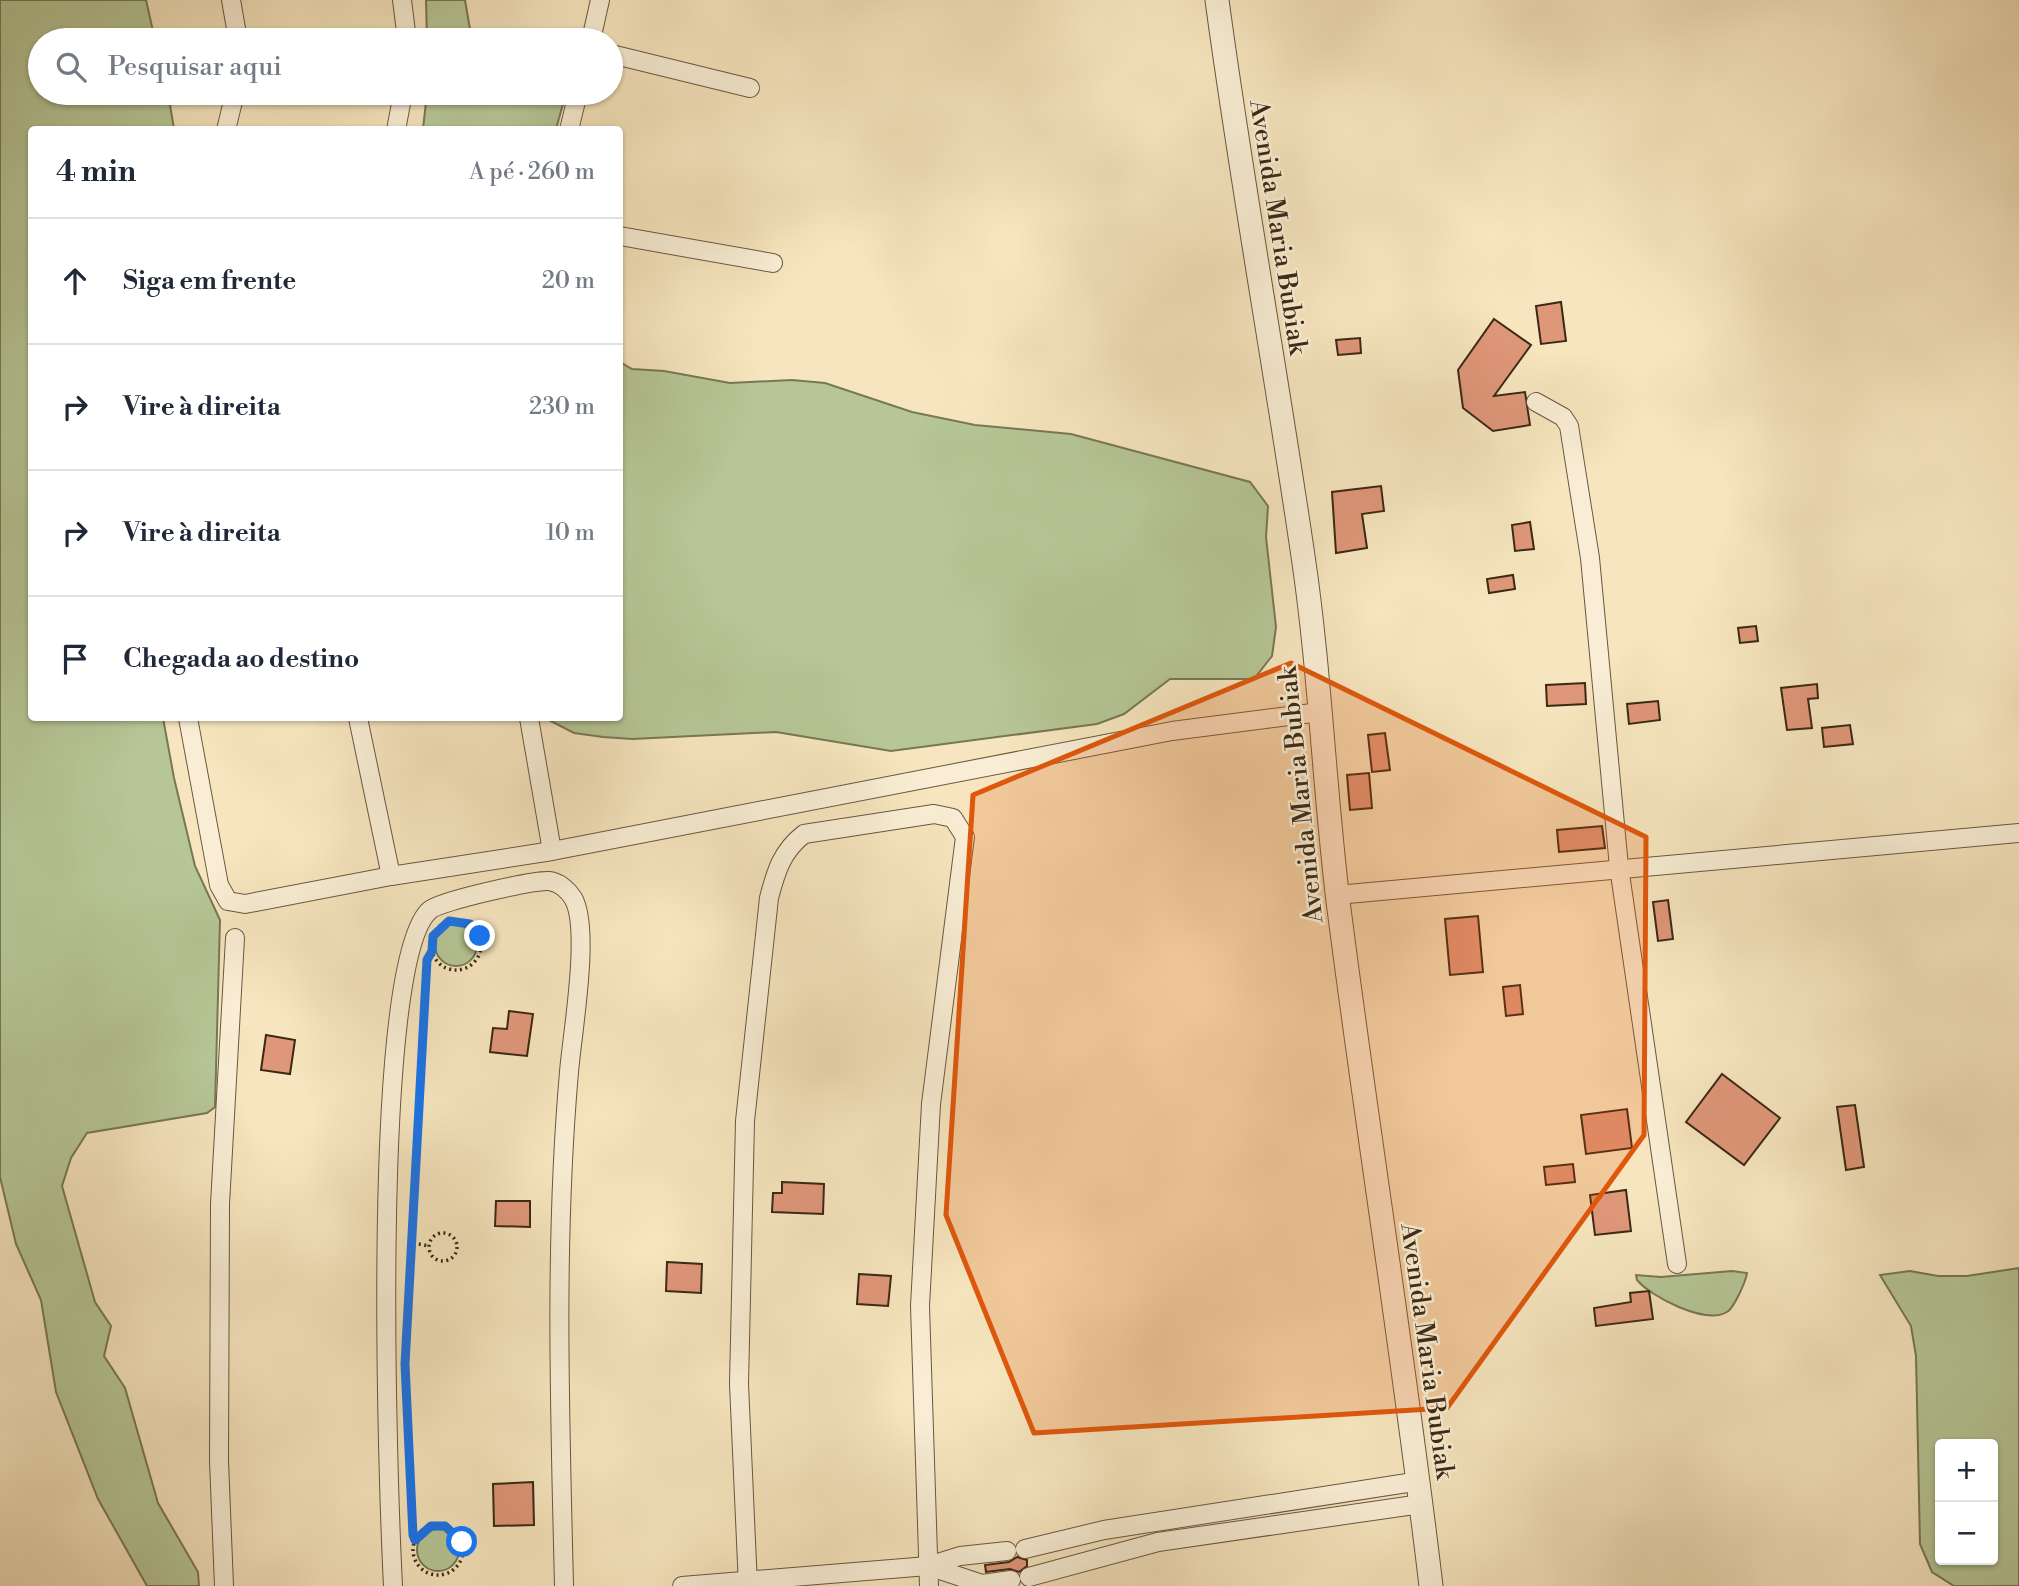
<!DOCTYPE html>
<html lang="pt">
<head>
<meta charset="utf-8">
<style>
	body { margin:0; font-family:"Libre Bodoni",serif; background:#f2f2f3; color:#1f2937 }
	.controls { position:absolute; right:21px; bottom:21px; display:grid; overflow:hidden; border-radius:7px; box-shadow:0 2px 5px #0004 }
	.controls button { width:63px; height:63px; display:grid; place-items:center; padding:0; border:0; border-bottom:2px solid #e0e1e3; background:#fff; color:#1f2937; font:35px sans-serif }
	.stop { position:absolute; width:21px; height:21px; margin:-16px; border:5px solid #1a73e8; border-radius:50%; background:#fff }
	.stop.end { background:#1a73e8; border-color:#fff; box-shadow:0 2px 7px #0008 }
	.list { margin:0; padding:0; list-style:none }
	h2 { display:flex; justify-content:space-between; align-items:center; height:91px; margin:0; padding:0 28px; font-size:30px }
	h2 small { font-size:23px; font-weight:400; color:#747a83 }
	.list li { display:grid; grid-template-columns:46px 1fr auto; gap:21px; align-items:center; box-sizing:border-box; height:126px; padding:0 28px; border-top:2px solid #e0e1e3 }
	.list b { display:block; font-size:26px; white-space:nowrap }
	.list em { font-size:23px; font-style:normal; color:#747a83 }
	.icon { flex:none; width:38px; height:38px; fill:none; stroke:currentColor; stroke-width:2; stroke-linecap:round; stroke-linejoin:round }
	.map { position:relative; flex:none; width:2019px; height:1586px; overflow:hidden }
	.search { position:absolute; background:#fff; box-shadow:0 2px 5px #0004; left:28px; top:28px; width:595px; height:77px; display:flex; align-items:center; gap:18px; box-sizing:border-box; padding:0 24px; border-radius:38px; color:#747a83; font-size:26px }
	.panel { position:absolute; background:#fff; box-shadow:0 2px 5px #0004; left:28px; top:126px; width:595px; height:595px; border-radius:7px }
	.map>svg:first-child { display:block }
	.green { fill:#b6c696; stroke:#787756; stroke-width:2; fill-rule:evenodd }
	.building { fill:#df9779; stroke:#3b2815; stroke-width:2 }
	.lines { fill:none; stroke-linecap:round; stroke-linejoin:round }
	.minor-casing { stroke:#6a573f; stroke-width:20 }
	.tertiary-casing { stroke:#6a573f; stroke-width:25 }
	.path { stroke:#3b2815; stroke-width:3.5; stroke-dasharray:2 3.5; stroke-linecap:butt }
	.minor { stroke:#f9eed5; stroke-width:18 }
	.tertiary { stroke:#f9eed5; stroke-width:23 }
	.route { stroke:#1a73e8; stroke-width:9 }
	.marked { fill:#df570c; fill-opacity:0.2; stroke:#df570c; stroke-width:5; stroke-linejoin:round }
	.labels { text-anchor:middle; stroke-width:5; stroke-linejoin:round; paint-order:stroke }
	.street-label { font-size:26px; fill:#3b2815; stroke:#f9eed5 }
</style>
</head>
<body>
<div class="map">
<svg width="2019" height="1586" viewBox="0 0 2019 1586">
	<rect width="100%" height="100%" fill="#f6e5be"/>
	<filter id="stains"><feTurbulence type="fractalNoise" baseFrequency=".00286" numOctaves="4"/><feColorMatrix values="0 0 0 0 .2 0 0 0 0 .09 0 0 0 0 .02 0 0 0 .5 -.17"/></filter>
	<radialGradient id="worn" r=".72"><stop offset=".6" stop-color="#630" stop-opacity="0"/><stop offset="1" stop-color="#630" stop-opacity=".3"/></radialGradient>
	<g class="green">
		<polygon points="0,0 146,0 155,40 40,40 40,93 168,93 174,129 32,130 32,718 163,718 174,778 195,866 220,920 215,1107 207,1113 87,1133 71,1158 62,1186 95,1302 111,1326 104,1356 125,1388 158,1503 198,1572 199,1586 147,1586 98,1499 56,1392 41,1300 16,1244 0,1177"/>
		<polygon points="426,0 465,0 471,35 549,33 554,40 427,40"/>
		<polygon points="427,93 566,93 556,129 423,129"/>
		<polygon points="620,362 632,369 664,371 730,383 792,380 825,383 912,412 975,425 1071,434 1250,482 1268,506 1266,537 1276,627 1272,656 1254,679 1170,679 1124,714 1097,724 891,751 776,732 632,739 603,737 574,733 545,718 620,718"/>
		<circle cx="456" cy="945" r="21"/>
		<path d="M2019,1268V1586H1954L1932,1572L1920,1544L1916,1356L1911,1326L1880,1275L1910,1271L1938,1276H1967ZM1940,1444H1993V1560H1940Z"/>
		<path d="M1732,1271L1747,1273C1746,1281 1734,1308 1727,1312C1706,1325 1651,1297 1637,1280L1636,1275L1661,1277Z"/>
		<circle cx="438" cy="1550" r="21"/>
	</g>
	<g class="building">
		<polygon points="1561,302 1566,341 1541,344 1536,306"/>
		<polygon points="1494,319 1531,345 1494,396 1525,392 1530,425 1493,431 1463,408 1458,370"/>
		<polygon points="1360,338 1361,353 1338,355 1336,340"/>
		<polygon points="1381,486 1384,511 1362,514 1367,548 1336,553 1332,492"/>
		<polygon points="1530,522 1534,549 1515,551 1512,525"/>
		<polygon points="1513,575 1515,589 1489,593 1487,579"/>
		<polygon points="1756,626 1758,641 1740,643 1738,628"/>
		<polygon points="1585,683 1586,704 1547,706 1546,685"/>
		<polygon points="1817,684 1818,698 1808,699 1812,728 1787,730 1781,688"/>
		<polygon points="1658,701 1660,720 1629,724 1627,704"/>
		<polygon points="1850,725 1853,744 1824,747 1822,728"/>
		<polygon points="1385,733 1390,770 1372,772 1368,735"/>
		<polygon points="1369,773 1372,808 1350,810 1347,775"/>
		<polygon points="1602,826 1605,848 1559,852 1557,830"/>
		<polygon points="1668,900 1673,939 1658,941 1653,902"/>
		<polygon points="1478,916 1483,972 1450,975 1445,919"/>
		<polygon points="1520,985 1523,1014 1506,1016 1503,987"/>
		<polygon points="509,1011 533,1014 527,1056 490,1052 493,1028 507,1029"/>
		<polygon points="266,1035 295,1040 290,1074 261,1070"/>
		<polygon points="1722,1074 1780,1118 1744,1165 1686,1122"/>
		<polygon points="1855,1105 1864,1167 1846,1170 1837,1107"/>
		<polygon points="1627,1109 1632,1148 1586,1154 1581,1115"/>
		<polygon points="1573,1164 1575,1182 1546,1185 1544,1167"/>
		<polygon points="782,1182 824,1184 823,1214 772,1212 773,1193 782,1193"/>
		<polygon points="1626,1190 1631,1231 1595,1235 1590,1195"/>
		<polygon points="496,1201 530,1201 530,1227 495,1226"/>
		<polygon points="667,1262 702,1264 701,1293 666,1291"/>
		<polygon points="859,1274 891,1276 888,1306 857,1304"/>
		<polygon points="1649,1291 1653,1319 1596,1326 1594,1308 1631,1302 1630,1293"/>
		<polygon points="533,1482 534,1525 494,1526 493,1484"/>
		<polygon points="1017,1557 1027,1560 1027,1566 1019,1572 1010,1569 986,1572 985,1565 1009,1562"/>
	</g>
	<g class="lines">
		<g class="minor-casing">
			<g id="minor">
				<polyline points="231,0 238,40"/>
				<polyline points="402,0 407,40"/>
				<polyline points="591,40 600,0"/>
				<polyline points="611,54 750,88"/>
				<polyline points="226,130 235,93"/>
				<polyline points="396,130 403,93"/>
				<polyline points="569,130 578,93"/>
				<polyline points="620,236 773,263"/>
				<polyline points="1536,402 1563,417 1569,426 1590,558 1619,867 1677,1264"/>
				<polyline points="188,718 219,885 228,901 245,904 391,876 552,851 1172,731 1320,712"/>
				<polyline points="358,718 391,876"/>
				<polyline points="529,718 552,851"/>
				<polyline points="1337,895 2019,833"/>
				<polyline points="1025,1549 1104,1530 1420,1481"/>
				<polyline points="928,1566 982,1584 1011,1580"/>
				<polyline points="1029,1577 1158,1542 1421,1504"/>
				<polyline points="224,1586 219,1461 220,1204 235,938"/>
				<path d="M393,1586C388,1488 369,961 430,910C440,901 534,880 549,881C559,882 568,890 573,898C591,928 572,1034 569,1072C554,1243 560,1415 564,1586"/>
				<polyline points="682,1586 928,1566 960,1556 1007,1551"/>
				<path d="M748,1586L739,1384L745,1121L769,898C776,871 782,851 804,834L934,814L953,818L965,837L931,1104L920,1306L929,1586"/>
			</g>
		</g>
		<g class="tertiary-casing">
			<path id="tertiary" d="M1217,0C1242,186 1276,371 1303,556C1320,670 1324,786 1338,901C1367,1129 1404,1357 1431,1586"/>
		</g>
		<g class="path">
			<circle cx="456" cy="945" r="25"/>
			<polyline points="428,959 432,951"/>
			<circle cx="443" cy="1247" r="14"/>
			<polyline points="408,1242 429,1246"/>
			<polyline points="406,1336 426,973"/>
			<polyline points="407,1414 415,1540"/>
			<circle cx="438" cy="1550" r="25"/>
		</g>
		<use href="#minor" class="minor"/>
		<use href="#tertiary" class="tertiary"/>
	</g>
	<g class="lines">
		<polyline class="route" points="462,1542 445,1526 431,1526 415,1540 413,1535 405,1364 427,960 432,951 433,936 449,921 470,924 480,936"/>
	</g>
	<path class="marked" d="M1291,663L1646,837L1644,1135L1447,1408L1034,1433L946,1215L973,795Z"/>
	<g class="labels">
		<g class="street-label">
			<text transform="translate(1279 227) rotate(81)" y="9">Avenida Maria Bubiak</text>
			<text transform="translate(1300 795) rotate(-96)" y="9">Avenida Maria Bubiak</text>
			<text transform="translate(1428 1351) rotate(82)" y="9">Avenida Maria Bubiak</text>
		</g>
	</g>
	<rect width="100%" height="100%" filter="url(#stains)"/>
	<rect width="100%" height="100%" fill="url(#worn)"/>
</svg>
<div class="controls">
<button>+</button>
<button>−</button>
</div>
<div class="stop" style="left:462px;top:1542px"></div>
<div class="stop end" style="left:480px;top:936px"></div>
<div class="search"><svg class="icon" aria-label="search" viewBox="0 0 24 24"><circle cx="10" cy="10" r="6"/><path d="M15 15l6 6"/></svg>Pesquisar aqui</div>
<section class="panel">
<h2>4 min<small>A pé · 260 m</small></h2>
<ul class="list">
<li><svg class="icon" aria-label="ahead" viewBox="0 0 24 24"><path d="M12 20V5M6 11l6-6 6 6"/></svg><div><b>Siga em frente</b></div><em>20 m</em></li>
<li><svg class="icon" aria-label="right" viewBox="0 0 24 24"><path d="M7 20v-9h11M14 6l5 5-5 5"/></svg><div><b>Vire à direita</b></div><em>230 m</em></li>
<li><svg class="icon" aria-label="right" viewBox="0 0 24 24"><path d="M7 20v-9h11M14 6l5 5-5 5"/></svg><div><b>Vire à direita</b></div><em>10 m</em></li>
<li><svg class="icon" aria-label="arrive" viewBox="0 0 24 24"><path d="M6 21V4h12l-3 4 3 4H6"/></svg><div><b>Chegada ao destino</b></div></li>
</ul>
</section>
</div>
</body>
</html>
